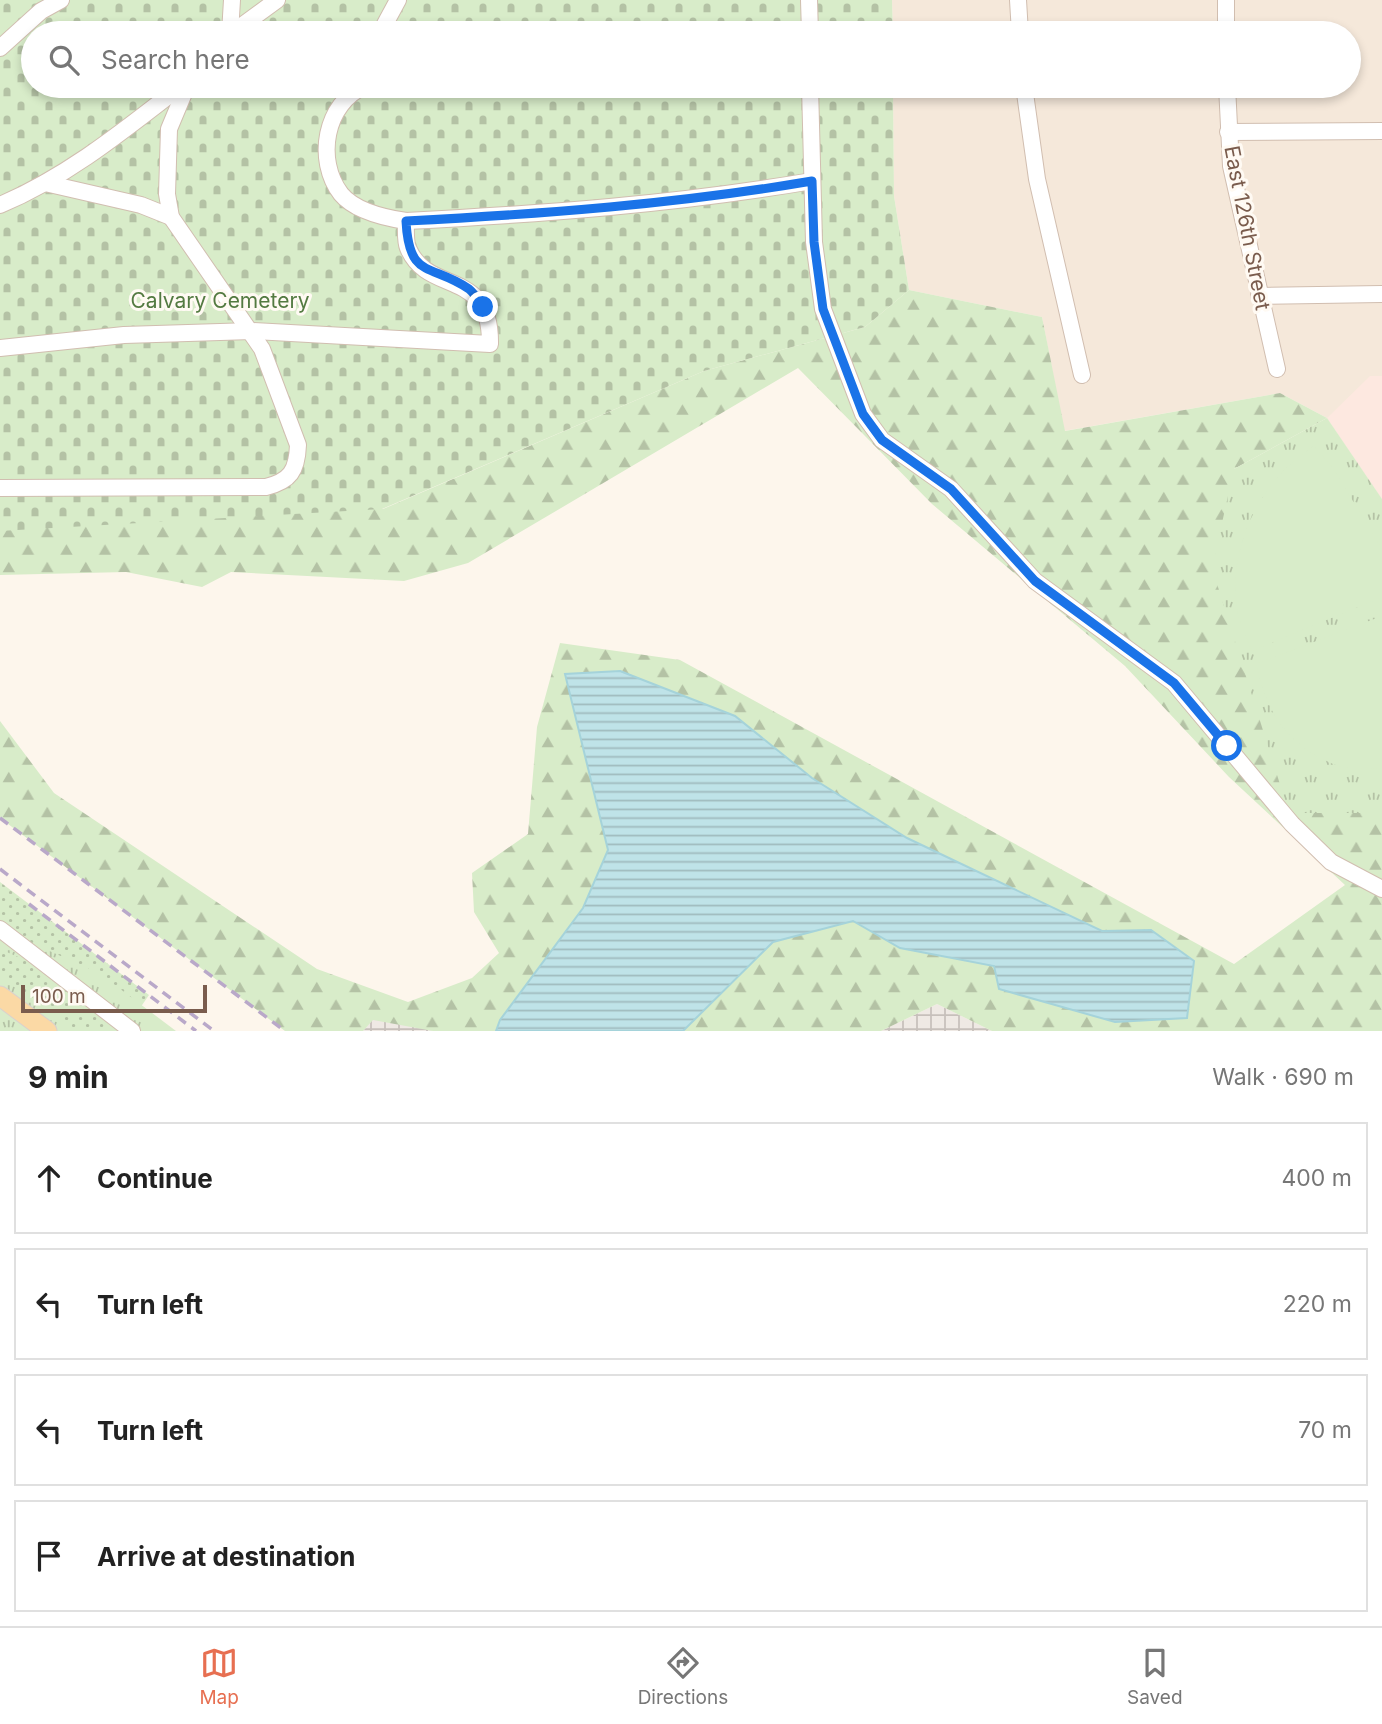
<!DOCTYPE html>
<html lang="en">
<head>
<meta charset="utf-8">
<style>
	body { margin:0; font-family:Inter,sans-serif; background:#f6f6f6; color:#222 }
	.scale { position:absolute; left:21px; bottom:18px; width:186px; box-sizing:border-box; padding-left:7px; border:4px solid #7a5c4d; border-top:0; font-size:19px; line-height:24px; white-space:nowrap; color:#7a5c4d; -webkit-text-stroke:5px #fffaf3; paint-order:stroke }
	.stop { position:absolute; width:21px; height:21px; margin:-16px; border:5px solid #1a73e8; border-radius:50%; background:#fff }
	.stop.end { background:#1a73e8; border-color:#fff; box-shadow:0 2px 7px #0008 }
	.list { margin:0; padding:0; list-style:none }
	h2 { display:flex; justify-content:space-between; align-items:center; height:91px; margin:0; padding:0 28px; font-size:30px }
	h2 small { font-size:23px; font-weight:400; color:#767676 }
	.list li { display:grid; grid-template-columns:46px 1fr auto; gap:21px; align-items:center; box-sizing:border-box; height:112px; margin:0 14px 14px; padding:0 14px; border:2px solid #e0e0e0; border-radius:0px }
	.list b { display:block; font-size:26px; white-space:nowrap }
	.list em { font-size:23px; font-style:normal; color:#767676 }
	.icon { flex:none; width:38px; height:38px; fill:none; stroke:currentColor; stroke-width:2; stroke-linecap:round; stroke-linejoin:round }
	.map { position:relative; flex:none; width:1382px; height:1031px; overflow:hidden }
	.search { position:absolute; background:#fff; box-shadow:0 4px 10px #0003; left:21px; right:21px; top:21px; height:77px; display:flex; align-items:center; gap:18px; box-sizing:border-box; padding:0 24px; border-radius:38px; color:#767676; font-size:26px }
	.sheet { height:595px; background:#fff }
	nav { display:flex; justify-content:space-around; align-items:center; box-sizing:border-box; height:98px; border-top:2px solid #e0e0e0; background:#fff; font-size:19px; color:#767676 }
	nav a { display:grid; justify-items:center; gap:4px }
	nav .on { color:#e76f51 }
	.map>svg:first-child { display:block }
	.residential { fill:#f5e8da }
	.commercial { fill:#fde8e0 }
	.industrial { fill:url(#industrial-grid) }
	.grass { fill:url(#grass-dots) }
	.forest { fill:url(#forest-firs) }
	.cemetery { fill:url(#cemetery-stones) }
	.park { fill:url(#park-tufts) }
	.garden { fill:#d8ecc9 }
	.water { fill:url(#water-rules); stroke:#a5d3da; stroke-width:2 }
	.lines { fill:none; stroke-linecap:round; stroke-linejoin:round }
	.minor-casing { stroke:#d1beb0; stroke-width:18 }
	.major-casing { stroke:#dad1cd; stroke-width:21 }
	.minor { stroke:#fff; stroke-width:16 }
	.major { stroke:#fbd9a5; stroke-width:19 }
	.rail { stroke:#b9a8c9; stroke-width:3.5; stroke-dasharray:10 7; stroke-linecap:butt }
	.route { stroke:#1a73e8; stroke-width:9 }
	.labels { text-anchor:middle; stroke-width:6; stroke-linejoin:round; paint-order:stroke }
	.street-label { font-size:21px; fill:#7a5c4d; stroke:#fffaf3 }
	.park-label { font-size:21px; fill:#537a41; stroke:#fffaf3 }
</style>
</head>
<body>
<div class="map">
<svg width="1382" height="1031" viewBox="0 0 1382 1031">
	<defs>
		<pattern id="industrial-grid" width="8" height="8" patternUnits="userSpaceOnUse" patternTransform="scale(1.75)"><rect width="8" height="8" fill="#efe9e4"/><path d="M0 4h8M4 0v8" fill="none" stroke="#c7c0bb"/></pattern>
		<pattern id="grass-dots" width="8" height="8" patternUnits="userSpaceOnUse" patternTransform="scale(1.75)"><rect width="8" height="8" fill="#d8ecc9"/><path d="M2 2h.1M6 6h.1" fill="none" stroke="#b4c2a5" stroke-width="1.8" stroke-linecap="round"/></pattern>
		<pattern id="forest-firs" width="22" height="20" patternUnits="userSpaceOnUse" patternTransform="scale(1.75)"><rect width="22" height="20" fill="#d8ecc9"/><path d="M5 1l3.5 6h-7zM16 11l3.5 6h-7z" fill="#b4c2a5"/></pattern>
		<pattern id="cemetery-stones" width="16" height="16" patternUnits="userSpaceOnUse" patternTransform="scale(1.75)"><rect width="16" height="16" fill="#d8ecc9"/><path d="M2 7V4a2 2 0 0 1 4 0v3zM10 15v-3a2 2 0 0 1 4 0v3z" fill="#b4c2a5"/></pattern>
		<pattern id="park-tufts" width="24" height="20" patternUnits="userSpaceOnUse" patternTransform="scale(1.75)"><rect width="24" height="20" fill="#d8ecc9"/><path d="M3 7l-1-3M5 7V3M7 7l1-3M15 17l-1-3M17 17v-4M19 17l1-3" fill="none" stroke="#b4c2a5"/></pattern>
		<pattern id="water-rules" width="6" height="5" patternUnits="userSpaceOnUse" patternTransform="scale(1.75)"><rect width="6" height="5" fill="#bfe3e8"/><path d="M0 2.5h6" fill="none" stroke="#a0bbbe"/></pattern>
	</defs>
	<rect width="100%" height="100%" fill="#fdf6ec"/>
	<polygon class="residential" points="892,0 1382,0 1382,499 1327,418 1280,393 1064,431 1042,317 909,290 894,196 893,86 1349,86 1349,33 893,33"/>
	<polygon class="commercial" points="1370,376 1382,376 1382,499 1327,418"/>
	<g class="industrial">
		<polygon points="937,1004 992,1031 881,1031"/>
		<polygon points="373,1019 427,1027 433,1031 363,1031"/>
	</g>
	<polygon class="grass" points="0,882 149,995 127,1027 132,1031 47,1031 0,996"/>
	<polygon class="forest" points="909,290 1042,317 1065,431 1280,393 1327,418 1234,469 1289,813 1382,813 1382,1031 992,1031 937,1004 881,1031 683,1031 773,942 853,921 900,948 994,966 1151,930 1102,931 907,838 812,778 735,716 620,671 565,674 609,850 583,908 500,1020 496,1031 433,1031 373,1020 363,1031 285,1031 0,818 0,721 54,793 317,969 408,1002 472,978 499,953 474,912 472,873 528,834 537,727 560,643 680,660 1234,964 1345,885 1229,777 1125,666 932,504 798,368 468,563 404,581 231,572 202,587 126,572 0,575 0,502 383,509 704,371 865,327"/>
	<polygon class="cemetery" points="0,0 892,0 893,33 33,33 33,86 893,86 894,196 909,290 865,327 704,371 382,509 0,531"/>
	<g class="park">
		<polygon points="1327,418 1382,499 1382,813 1289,813 1212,568 1234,469"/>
		<polygon points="0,929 99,973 176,1031 122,1031 34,964 0,949"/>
		<polygon points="0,973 77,1031 0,1031"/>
	</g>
	<g class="garden">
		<path d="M1314,446L1333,468L1382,549V597L1252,651C1247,639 1241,627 1238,615C1225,552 1259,480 1314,446Z"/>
		<path d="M1382,616V769C1367,768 1346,770 1333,764C1285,743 1267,712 1256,664Z"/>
	</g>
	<polygon class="water" points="620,671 735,716 812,778 907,838 1102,931 1151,930 1194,961 1187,1018 1115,1022 999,989 994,966 900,948 853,921 773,942 683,1031 496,1031 500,1020 583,908 608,850 565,674"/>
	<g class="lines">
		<g class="minor-casing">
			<g id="minor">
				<polyline points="809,0 810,33"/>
				<polyline points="1018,0 1020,33"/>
				<polyline points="1226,0 1226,33"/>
				<polyline points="230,33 232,0"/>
				<polyline points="232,33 277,0"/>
				<polyline points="384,33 385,24 398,0"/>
				<polyline points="714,33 810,31"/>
				<polyline points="0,48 41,11 61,0"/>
				<path d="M365,86C325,103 315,160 341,194C355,211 386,218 406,221C543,214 677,204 812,181"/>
				<polyline points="810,86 814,242 823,309 863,414 882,440 951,489 1035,581 1174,683 1292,824 1331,862 1382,889"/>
				<polyline points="1024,86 1037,179 1082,375"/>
				<polyline points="1227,86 1231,166 1277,369"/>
				<polyline points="1228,132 1382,131"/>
				<polyline points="45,183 141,205 171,217"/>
				<path d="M0,205C68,176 123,131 181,86"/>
				<polyline points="1259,296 1382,294"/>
				<path d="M0,348L124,335L252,331L490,344C491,267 428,296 408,248C405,241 406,229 406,221"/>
				<path d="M0,488L266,487C290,481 297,471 298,445L262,349L171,217L167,194L169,129L187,86"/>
				<polyline points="0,929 132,1031"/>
			</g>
		</g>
		<g class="major-casing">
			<polyline id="major" points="0,996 47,1031"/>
		</g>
		<use href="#minor" class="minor"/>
		<use href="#major" class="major"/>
		<g class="rail">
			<polyline points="0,818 285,1031"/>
			<polyline points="0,869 214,1031"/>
			<polyline points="29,904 196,1031"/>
		</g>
	</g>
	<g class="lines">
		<path class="route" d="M483,307C479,301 474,293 469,289C431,263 409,280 406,221C543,214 677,204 812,181L814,242L823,309L863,414L882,440L951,489L1035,581L1174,683L1227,746"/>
	</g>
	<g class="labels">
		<g class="street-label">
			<text transform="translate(1247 228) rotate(79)" y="7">East 126th Street</text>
		</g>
		<g class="park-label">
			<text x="220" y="308">Calvary Cemetery</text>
		</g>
	</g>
</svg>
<div class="scale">100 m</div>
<div class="stop" style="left:1227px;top:746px"></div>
<div class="stop end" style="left:483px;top:307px"></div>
<div class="search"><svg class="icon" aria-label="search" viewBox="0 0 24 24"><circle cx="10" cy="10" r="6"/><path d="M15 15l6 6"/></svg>Search here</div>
</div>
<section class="sheet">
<h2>9 min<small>Walk · 690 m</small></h2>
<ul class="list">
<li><svg class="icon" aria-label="ahead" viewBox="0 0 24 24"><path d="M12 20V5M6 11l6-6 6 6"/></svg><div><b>Continue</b></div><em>400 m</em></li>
<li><svg class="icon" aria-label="left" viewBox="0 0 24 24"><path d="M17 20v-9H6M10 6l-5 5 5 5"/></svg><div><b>Turn left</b></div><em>220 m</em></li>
<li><svg class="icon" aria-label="left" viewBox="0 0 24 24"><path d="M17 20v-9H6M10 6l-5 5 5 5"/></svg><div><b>Turn left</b></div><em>70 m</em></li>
<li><svg class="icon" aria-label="arrive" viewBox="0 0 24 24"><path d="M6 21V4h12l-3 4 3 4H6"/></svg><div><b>Arrive at destination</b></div></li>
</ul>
</section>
<nav>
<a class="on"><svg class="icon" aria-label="map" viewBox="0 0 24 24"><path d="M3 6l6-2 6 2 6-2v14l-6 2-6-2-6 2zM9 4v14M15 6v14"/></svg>Map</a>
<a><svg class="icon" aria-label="directions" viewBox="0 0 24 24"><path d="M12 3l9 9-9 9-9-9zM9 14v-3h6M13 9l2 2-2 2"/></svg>Directions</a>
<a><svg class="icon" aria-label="saved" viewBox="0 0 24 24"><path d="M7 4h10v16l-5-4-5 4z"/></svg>Saved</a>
</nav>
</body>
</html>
